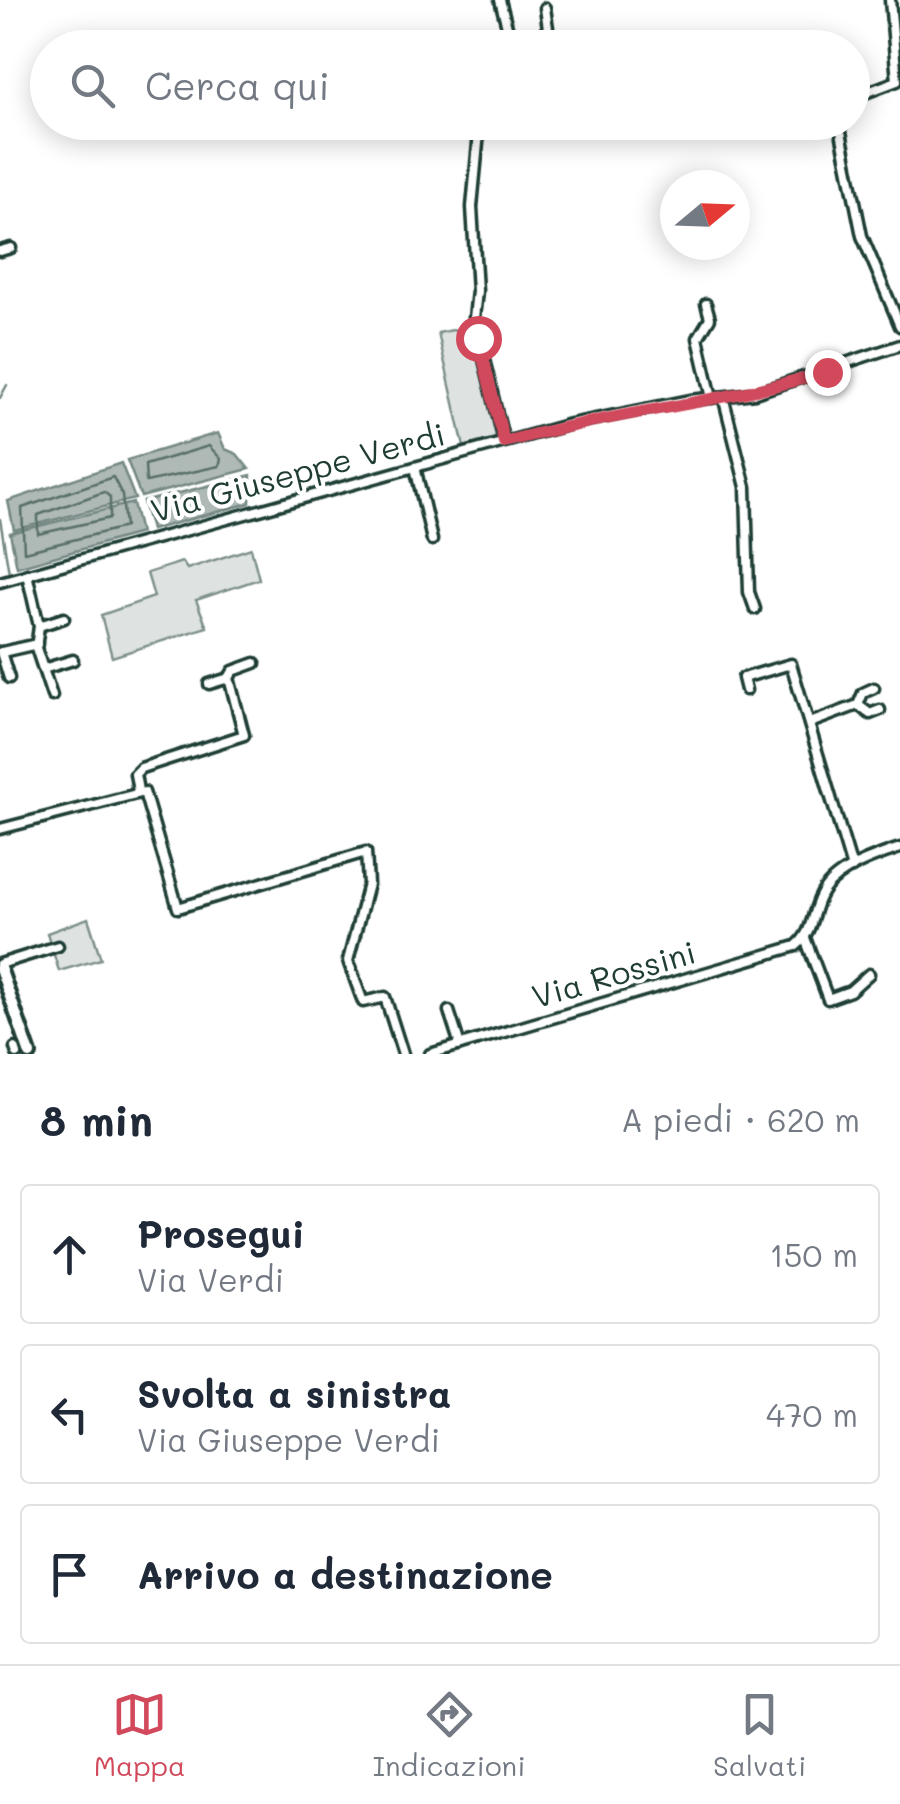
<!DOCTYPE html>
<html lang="it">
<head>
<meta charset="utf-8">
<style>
	body { margin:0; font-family:Mali,sans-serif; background:#f6f6f7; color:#1f2937 }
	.compass { position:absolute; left:660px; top:170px; width:90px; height:90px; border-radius:50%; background:#fff; box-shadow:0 5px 25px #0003; rotate:71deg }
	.stop { position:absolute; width:30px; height:30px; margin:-22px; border:8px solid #d1495b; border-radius:50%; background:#fff }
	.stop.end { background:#d1495b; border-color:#fff; box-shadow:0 2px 10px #0008 }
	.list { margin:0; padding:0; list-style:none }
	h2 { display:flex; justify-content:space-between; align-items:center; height:130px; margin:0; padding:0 40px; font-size:42px }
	h2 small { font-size:32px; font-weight:400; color:#747a83 }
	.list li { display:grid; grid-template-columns:65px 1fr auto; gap:30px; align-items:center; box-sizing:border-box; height:140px; margin:0 20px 20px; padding:0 20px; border:2px solid #e0e1e3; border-radius:10px }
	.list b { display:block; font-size:38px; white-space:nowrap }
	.list p { margin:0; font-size:32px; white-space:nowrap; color:#747a83 }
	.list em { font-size:32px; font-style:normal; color:#747a83 }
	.icon { flex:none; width:55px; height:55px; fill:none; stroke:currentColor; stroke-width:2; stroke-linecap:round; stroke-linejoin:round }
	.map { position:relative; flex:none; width:900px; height:1054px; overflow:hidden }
	.search { position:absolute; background:#fff; box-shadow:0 5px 25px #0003; left:30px; right:30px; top:30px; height:110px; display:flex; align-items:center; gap:25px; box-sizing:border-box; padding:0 35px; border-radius:55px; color:#747a83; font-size:38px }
	.sheet { height:610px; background:#fff }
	nav { display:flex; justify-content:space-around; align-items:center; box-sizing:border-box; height:140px; border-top:2px solid #e0e1e3; background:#fff; font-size:28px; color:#747a83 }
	nav a { display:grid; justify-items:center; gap:5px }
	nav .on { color:#d1495b }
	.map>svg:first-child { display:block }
	.green { fill:#dee3e2; stroke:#7e908b; stroke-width:2.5 }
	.water { fill:#afbab7; stroke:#758883; stroke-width:2.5 }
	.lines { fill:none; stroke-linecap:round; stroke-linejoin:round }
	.shore { stroke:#596f68; stroke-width:2.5 }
	.stream { stroke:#758883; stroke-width:2.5 }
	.minor-casing { stroke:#1f3d34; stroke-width:15 }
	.major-casing { stroke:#1f3d34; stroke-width:18 }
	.minor { stroke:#fff; stroke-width:8 }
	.major { stroke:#fff; stroke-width:10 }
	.route { stroke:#d1495b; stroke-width:12 }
	.labels { text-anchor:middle; stroke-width:8; stroke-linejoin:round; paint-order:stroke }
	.street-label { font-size:32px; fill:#1f3d34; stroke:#fff }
</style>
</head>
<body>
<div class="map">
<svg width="900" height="1054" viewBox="0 0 900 1054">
	<rect width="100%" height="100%" fill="#fff"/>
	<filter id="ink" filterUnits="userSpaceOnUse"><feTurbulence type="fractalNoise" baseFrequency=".01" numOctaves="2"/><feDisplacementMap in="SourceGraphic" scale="20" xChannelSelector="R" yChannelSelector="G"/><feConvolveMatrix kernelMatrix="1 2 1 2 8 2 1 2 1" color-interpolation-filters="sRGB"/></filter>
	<g filter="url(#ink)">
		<g class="green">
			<polygon points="473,326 501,437 464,447 438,333"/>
			<polygon points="251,548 259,579 196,600 207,627 112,657 101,615 154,597 147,573 182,562 187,569"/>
			<polygon points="88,918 101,959 59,971 47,933"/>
		</g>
		<g class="water">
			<polygon points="218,433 225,449 237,454 249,469 141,497 127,460"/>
			<polygon points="121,463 135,499 14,530 8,501"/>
			<polygon points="251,475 250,503 151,530 143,502"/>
			<polygon points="133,503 140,533 17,567 10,533"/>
		</g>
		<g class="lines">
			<g class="shore">
				<polygon points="209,446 221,459 219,466 146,482 145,465"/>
				<polygon points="113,477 122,495 125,527 24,552 22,508"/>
				<polygon points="104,492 110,497 110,518 38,534 38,515"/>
			</g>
			<g class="stream">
				<polyline points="753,389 768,385"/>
				<polyline points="686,396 701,395"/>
				<polyline points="0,398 7,385"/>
				<polyline points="641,406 683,397"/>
				<polyline points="565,421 588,417"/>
				<polyline points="386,470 499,439"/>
				<polyline points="370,475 379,472"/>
				<polyline points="338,483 365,476"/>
				<polyline points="308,491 334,484"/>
				<polyline points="270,502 303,493"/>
				<polyline points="0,519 9,573"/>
				<polyline points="0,577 259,505"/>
			</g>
			<g class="minor-casing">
				<g id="minor">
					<polyline points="509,34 518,40 542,35 548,28 545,8"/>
					<polyline points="466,48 505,40 509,34 500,0"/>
					<polyline points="852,98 897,81 890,0"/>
					<polyline points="480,122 472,207 477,291 474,318 504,442"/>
					<polyline points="839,122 862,236 900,326"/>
					<polyline points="0,251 11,248"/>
					<polyline points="706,304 710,318 698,338 712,398"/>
					<polyline points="724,400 746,487 749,592 755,609"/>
					<polyline points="415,467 432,540"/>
					<polyline points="27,574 39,626 36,648 52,696"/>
					<polyline points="0,582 570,424 690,400 755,393 900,345"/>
					<polyline points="39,626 64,618"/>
					<polyline points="1,652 9,678"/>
					<polyline points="2,652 37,644"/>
					<polyline points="43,669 73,660"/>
					<polyline points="209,684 229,678"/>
					<polyline points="746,690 743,678 791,664 852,868"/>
					<polyline points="858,705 870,714 880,710"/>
					<polyline points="810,723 858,705 863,693 874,688"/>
					<polyline points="138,791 135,774 141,768 244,735 229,678 233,671 255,663"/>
					<polyline points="0,829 144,792 178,908 366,852 368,884 348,961 363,1002 385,997 403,1054"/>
					<polyline points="805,938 828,999 850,991 869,974"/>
					<polyline points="0,964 58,946"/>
					<polyline points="449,1011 460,1045"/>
					<polyline points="15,1048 17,1054"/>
					<path d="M430,1054L796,946C815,931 811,908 824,890C839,868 876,856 900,848"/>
				</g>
			</g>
			<g class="major-casing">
				<polyline id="major" points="0,968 30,1054"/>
			</g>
			<use href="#minor" class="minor"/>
			<use href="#major" class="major"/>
		</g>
	</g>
	<g class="lines" filter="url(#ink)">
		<path class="route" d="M478,338L504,442C611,413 720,403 827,372"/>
	</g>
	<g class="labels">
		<g class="street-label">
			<text transform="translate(298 473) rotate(-15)" y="11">Via Giuseppe Verdi</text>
			<text transform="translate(614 975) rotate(-16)" y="11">Via Rossini</text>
		</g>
	</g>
</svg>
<svg class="compass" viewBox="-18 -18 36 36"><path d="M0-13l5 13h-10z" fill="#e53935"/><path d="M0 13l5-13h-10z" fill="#747a83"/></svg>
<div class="stop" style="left:478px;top:338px"></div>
<div class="stop end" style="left:827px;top:372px"></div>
<div class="search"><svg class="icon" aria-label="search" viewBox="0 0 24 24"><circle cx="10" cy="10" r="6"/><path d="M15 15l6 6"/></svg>Cerca qui</div>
</div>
<section class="sheet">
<h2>8 min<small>A piedi · 620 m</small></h2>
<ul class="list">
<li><svg class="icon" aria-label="ahead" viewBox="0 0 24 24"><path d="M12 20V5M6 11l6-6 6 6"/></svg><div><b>Prosegui</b><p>Via Verdi</p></div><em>150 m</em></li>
<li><svg class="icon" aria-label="left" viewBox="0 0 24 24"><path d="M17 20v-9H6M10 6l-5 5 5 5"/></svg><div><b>Svolta a sinistra</b><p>Via Giuseppe Verdi</p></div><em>470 m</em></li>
<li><svg class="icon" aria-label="arrive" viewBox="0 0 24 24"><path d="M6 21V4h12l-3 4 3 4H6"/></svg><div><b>Arrivo a destinazione</b></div></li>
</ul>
</section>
<nav>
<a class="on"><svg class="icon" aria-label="map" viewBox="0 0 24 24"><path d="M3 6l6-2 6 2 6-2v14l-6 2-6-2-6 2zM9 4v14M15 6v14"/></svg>Mappa</a>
<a><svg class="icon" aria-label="directions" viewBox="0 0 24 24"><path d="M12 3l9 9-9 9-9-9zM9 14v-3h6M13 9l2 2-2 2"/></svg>Indicazioni</a>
<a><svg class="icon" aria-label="saved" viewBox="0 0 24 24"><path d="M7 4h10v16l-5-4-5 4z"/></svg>Salvati</a>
</nav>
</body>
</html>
